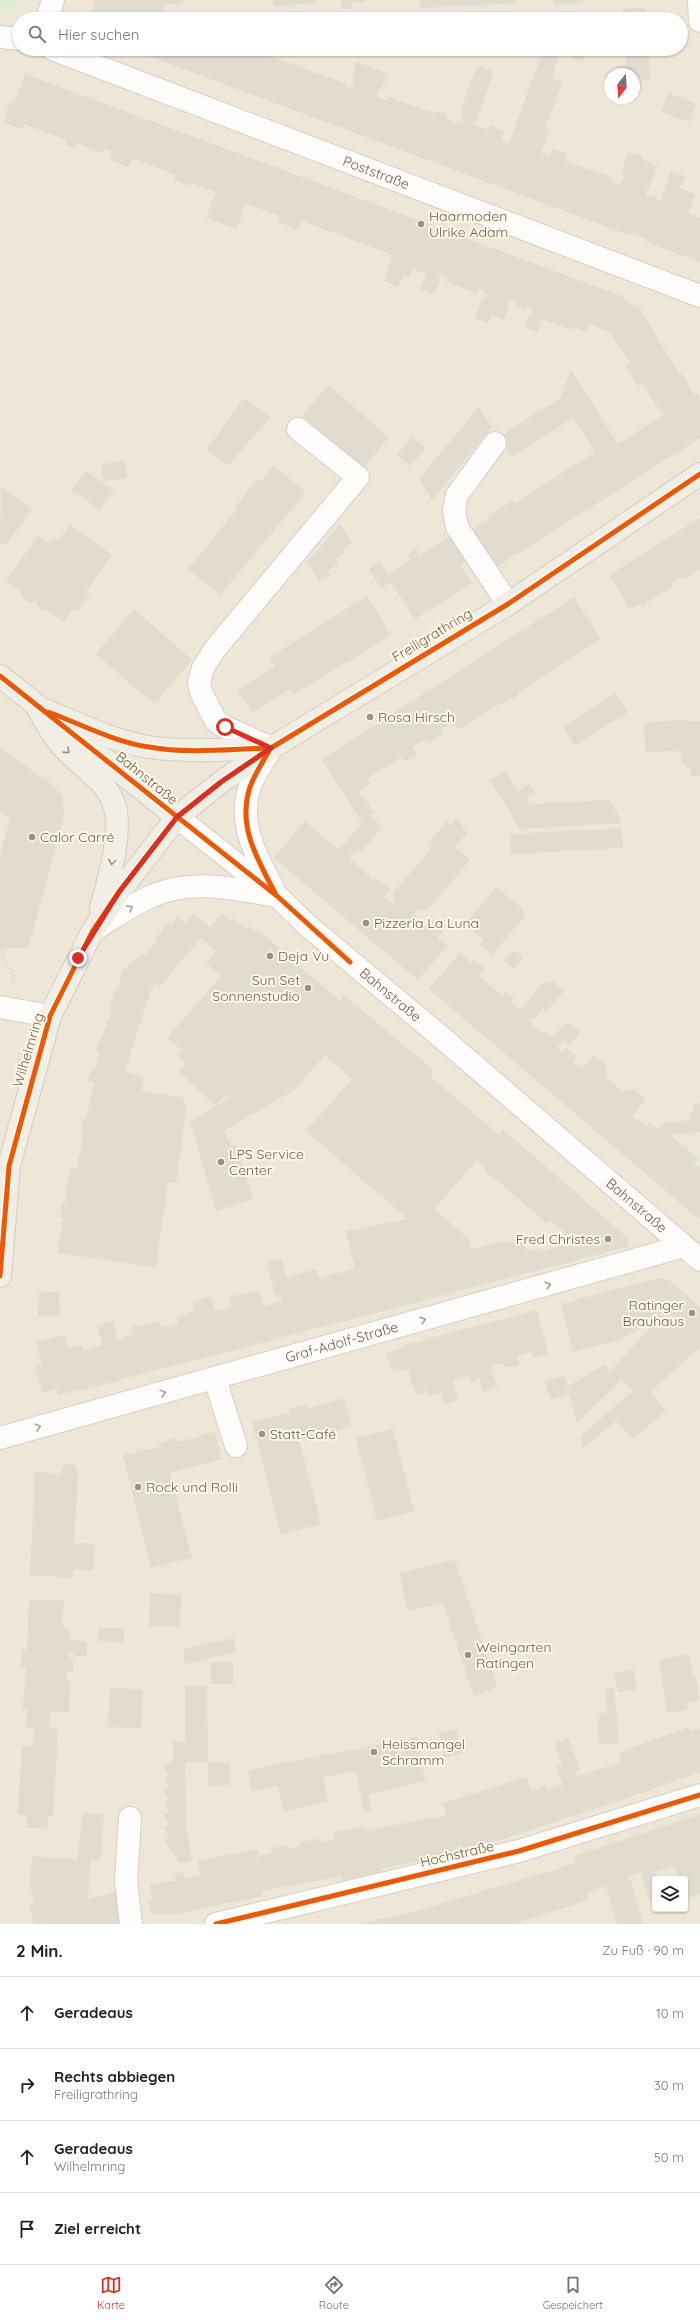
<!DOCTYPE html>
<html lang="de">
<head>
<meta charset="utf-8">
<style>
	body { margin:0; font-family:Quicksand,sans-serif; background:#f6f6f6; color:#202124 }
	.controls { position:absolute; right:12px; bottom:12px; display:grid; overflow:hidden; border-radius:4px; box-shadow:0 1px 3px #0004 }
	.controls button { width:36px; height:36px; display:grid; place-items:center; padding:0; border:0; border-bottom:1px solid #e0e0e0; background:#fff; color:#202124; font:20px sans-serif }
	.compass { position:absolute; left:604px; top:68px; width:36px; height:36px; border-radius:50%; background:#fff; box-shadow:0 1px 3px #0004; rotate:197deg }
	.stop { position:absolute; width:12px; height:12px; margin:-9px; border:3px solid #d93025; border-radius:50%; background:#fff }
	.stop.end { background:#d93025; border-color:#fff; box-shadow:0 1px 4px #0008 }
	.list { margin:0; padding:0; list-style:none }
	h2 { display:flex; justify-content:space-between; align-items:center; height:52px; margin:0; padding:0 16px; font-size:17px }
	h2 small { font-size:13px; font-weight:400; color:#757577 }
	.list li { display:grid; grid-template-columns:26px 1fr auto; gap:12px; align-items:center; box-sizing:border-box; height:72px; padding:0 16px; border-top:1px solid #e0e0e0 }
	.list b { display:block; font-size:15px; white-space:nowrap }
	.list p { margin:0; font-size:13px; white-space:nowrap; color:#757577 }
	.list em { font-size:13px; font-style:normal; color:#757577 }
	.icon { flex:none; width:22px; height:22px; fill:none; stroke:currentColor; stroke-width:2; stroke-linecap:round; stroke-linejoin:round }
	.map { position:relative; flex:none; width:700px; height:1924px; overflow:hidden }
	.search { position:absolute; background:#fff; box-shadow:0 1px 3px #0004; left:12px; right:12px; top:12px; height:44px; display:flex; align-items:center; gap:10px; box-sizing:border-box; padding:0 14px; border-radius:22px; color:#757577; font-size:15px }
	.sheet { height:340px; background:#fff }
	nav { display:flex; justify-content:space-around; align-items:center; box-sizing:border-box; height:56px; border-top:1px solid #e0e0e0; background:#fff; font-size:11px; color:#757577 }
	nav a { display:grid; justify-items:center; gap:2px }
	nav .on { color:#d93025 }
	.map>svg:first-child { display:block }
	.residential { fill:#eee6d6; fill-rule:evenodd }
	.green { fill:#dfecd4 }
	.building { fill:#e1dbd0; fill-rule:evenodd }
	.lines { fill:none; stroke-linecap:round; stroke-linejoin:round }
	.minor-casing { stroke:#d4cfc7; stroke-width:24 }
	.major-casing { stroke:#d4cdc5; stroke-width:24 }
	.path { stroke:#d6d0ca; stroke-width:2.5; stroke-dasharray:1 3; stroke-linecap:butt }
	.minor { stroke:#fefdfc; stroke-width:22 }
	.major { stroke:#f1eee5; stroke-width:22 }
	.cycleway-casing { stroke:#fef8e9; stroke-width:8 }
	.cycleway { stroke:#e8590c; stroke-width:5 }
	.oneway { stroke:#9e9081 }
	.oneway2 { stroke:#a99d92 }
	.route { stroke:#d93025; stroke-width:5 }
	.poi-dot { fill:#9f9182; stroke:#fef8e9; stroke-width:1.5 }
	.labels { text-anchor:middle; stroke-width:4; stroke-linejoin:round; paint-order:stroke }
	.street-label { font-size:14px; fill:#715d4b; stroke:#fef8e9 }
	.poi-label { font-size:14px; fill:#715d4b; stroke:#fef8e9; text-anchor:start }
</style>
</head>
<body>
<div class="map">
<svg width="700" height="1924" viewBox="0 0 700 1924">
	<rect width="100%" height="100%" fill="#f5f2e9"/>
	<path class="residential" d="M0,0H700V1924H0ZM19,19H681V49H19ZM610,74H634V98H610ZM655,1879H685V1909H655Z"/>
	<polygon class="green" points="0,0 16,0 17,6 7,13 0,11"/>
	<g class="building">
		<polygon points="94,0 183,0 183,4 164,5 165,16 155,19 91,19"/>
		<polygon points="273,0 315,0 315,3 273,6"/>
		<polygon points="341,0 364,0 364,2 352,3 352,9 341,9"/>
		<polygon points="420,0 515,0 515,3 421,8"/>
		<polygon points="553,0 583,0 583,3 553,5"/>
		<polygon points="645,7 646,19 608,19 623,17 622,9"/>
		<polygon points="130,49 237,49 256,56 257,52 345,83 346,88 354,85 352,78 357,62 389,74 381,89 377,91 377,97 388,101 389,97 435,114 436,111 447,115 446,119 460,124 464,122 460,112 477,66 494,72 474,125 488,130 490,125 504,131 501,140 509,143 544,49 560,50 552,78 562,82 545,130 549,131 541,153 550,156 553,149 567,154 565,161 612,177 610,181 620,185 625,178 622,170 628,153 640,155 643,160 658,166 648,190 645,191 647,196 650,195 657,197 658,201 663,199 662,195 671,171 685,176 680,188 695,194 688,213 700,218 700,262 646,242 647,239 630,233 629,235"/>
		<polygon points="571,49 585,49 583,62 571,57"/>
		<polygon points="625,49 648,49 650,82 634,74 627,73"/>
		<polygon points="25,74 624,297 623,299 641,310 679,374 681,373 695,395 697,394 700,399 700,438 495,568 471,531 490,519 488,516 514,500 515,503 595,452 573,418 511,457 499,437 560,398 571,370 618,444 663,415 642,383 638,386 625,366 630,363 610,332 589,324 586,331 574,327 572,330 542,319 537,332 524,327 529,315 534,313 530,306 527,305 526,309 515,305 516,301 513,299 507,302 509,307 504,320 491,315 488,323 475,318 482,300 487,297 483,290 479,289 477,293 446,282 448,277 442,274 438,276 440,280 435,294 420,289 426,274 412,269 409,277 403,275 398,287 384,281 393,255 302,221 299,230 278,222 280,216 246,204 237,229 206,218 216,192 191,183 190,186 174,180 176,175 132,158 129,167 110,160 113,151 105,148 103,153 77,143 75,148 65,144 67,140 24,124 22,129 3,122 10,102 14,103"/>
		<polygon points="668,93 696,104 690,122 661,112"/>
		<polygon points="328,385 389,437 364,467 302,416"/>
		<polygon points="244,398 270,417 228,466 207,449"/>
		<polygon points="479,407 492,427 432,500 419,479"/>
		<polygon points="412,437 426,448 410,466 397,455"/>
		<polygon points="125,461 127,478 103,481 101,464"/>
		<polygon points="274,466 306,492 220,595 188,569 238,508 236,506 257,479 260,482"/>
		<polygon points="86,471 114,490 100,510 72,490"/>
		<polygon points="1,487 32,509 6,545 2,542 0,546"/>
		<polygon points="700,518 700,569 684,580 682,577 671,583 673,586 642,606 641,603 630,609 609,575"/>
		<polygon points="340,524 352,543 343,549 345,553 335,559 338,564 327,571 330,575 319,582 307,562"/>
		<polygon points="70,525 112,555 86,591 90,594 78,611 74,608 64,622 49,611 40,610 36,601 29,602 21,597 20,591 6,581 38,536 47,542 53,539 59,540"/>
		<polygon points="453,534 469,559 460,565 472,583 415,619 391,582 381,588 369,569 380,562 388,574 411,560 408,555 416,549 420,555"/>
		<polygon points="367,596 391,635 294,694 290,689 252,713 237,690 275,666 270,657"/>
		<polygon points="574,597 601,639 534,682 518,693 519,695 496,706 458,730 453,722 441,729 444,733 429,743 426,739 412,747 417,754 404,762 401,757 367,779 370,784 359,790 359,795 363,796 374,813 370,816 382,827 362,851 350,854 350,862 354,862 373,880 375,877 390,889 384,897 393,903 395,899 393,893 431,849 427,845 447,821 451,825 457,818 467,833 455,847 470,860 429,909 415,910 416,919 426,927 433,921 442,929 443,932 437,938 447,946 418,980 274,858 305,821 339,850 362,823 322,759"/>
		<polygon points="134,609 192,660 154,704 96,654"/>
		<polygon points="616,693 628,712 575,746 563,727"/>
		<polygon points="685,720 685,721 700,721 700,776 691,777 691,768 687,768 686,765 682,765 681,751 645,752 644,722"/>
		<polygon points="0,748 54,786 62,797 64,809 64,817 28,948 0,949 0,855 10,820 0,811"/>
		<polygon points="505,770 518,791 529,784 535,793 528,797 529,804 609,800 623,823 520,829 490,780"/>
		<polygon points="622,828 623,848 511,854 510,834"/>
		<polygon points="496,887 523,909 524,917 492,955 480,945 484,940 465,924"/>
		<path d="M194,914L210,928L222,914L231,921L233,918L246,929L249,926L258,933L259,931L340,1001L344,995L432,1069V1078L499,1135L503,1130L579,1195L581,1194L580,1197L629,1239L627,1247L97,1386L58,1395L57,1389L42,1393L35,1366L42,1364L36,1342L64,1335L68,1348L82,1345L84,1350L102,1345L97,1325L114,1321L117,1338L121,1341L123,1337L133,1334L132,1327L159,1322L161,1328L178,1323L177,1317L194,1311L192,1302L211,1297L215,1311L232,1307L229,1297L259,1290L263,1306L282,1301L281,1296L275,1295L267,1262L282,1259L286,1277L316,1269L319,1278L355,1269L346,1231L408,1219L306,1131L352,1079L325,1055L294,1090L224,1131L232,1146L236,1145L253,1199L216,1211L190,1121L230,1098L228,1095L224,1098L223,1097L215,1105L178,1071L185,1064L178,1057L179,1056L177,1054L179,1051L181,1053L183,1051L167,1038L221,976L206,963L216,951L201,938L160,986L156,983L151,989L125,1071L144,1077L142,1091L183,1097L186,1109L176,1183L168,1182L156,1266L152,1267L58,1253L63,1218H60L62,1202L65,1203L70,1168L77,1169L83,1134L81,1133L83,1118L86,1119L94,1083L87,1081L91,1070L94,1071L100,1052L96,1051L112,1012L109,1010L115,989L118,990L122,972L142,954L144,956L157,941L155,939L169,922L172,924L178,917L186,923ZM477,1160L486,1168L484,1171L489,1176L491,1175L546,1223L550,1220L565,1233L560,1239L562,1246L537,1252L536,1250L527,1251L524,1241L495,1243L471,1249L469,1239L434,1209Z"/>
		<polygon points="514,950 523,957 513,969 504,961"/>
		<polygon points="460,953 471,963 474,960 485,969 479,976 502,996 505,992 514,999 510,1003 520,1010 543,983 554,982 564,991 547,1011 543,1008 535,1018 531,1019 531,1024 542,1034 544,1031 552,1038 564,1025 572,1024 580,1032 569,1046 563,1041 557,1048 562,1052 566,1048 577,1057 573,1062 582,1069 594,1055 606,1065 606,1077 621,1091 634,1089 646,1099 633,1116 646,1126 649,1122 658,1130 666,1123 690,1120 689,1113 693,1112 693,1104 700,1103 700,1132 670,1135 698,1159 694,1164 700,1168 700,1220 429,989"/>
		<polygon points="660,1278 669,1280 700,1307 700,1347 650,1392 666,1411 632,1439 616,1421 583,1448 580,1436 633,1391 621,1380 577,1423 569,1394 550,1399 545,1381 564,1376 567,1387 604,1365 611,1371 654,1323 652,1320 647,1325 622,1339 573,1352 561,1304"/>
		<polygon points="59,1291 60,1315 38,1317 39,1293"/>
		<polygon points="537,1310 548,1354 533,1358 531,1352 517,1356 519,1365 504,1368 503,1363 494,1365 491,1369 498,1387 483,1391 480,1379 471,1382 470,1376 453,1381 458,1400 444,1404 441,1393 428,1396 426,1388 424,1389 426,1393 418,1395 416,1391 414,1391 408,1369 393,1372 386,1352 402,1348 402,1346"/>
		<polygon points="344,1398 351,1426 299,1440 321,1524 281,1534 252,1422 290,1413 289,1409 306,1405 307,1409"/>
		<polygon points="393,1429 414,1511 377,1521 356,1438"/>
		<polygon points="215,1432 222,1459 170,1473 192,1558 151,1568 123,1455 160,1447 159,1443 177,1438 178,1442"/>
		<polygon points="70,1463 76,1466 78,1474 74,1543 95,1544 93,1570 73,1569 72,1578 30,1575 35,1472 61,1474 63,1466"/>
		<polygon points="455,1560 497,1687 474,1696 443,1603 408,1611 399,1573"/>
		<polygon points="150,1593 181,1594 180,1627 149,1626"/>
		<polygon points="29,1599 64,1601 62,1623 65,1629 70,1630 70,1640 87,1641 87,1656 75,1656 71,1651 67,1654 73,1661 73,1672 67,1672 67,1681 70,1681 69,1713 50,1711 49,1728 57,1729 57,1748 53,1816 48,1816 47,1829 27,1828 27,1815 18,1814 22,1746 33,1746 34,1728 26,1727 27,1710 23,1709 26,1667 21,1667 21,1649 27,1650"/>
		<polygon points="99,1628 124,1629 124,1642 98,1641"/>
		<polygon points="234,1638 236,1652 184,1664 184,1649"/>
		<polygon points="689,1654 693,1677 696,1677 699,1700 687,1702 688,1710 667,1713 659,1660"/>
		<polygon points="233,1661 233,1684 211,1684 211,1662"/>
		<polygon points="634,1670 637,1689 618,1692 614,1673"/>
		<polygon points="185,1685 207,1685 208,1763 185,1763 186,1828 192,1860 179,1863 165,1840 170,1837 164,1828 170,1825 164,1815 169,1812 164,1803 169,1800 164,1790 169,1787 163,1778 169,1775 163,1766 173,1760 173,1741 185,1741"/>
		<polygon points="110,1687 143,1690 141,1729 108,1727"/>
		<polygon points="614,1688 619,1743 600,1745 597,1719 600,1719 599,1714 608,1712 605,1689"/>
		<polygon points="689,1727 691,1731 700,1728 700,1772 624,1799 494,1842 437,1858 382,1868 383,1872 343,1880 342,1876 262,1891 262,1896 167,1916 166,1913 152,1916 149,1901 153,1900 150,1885 176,1880 175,1874 184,1872 185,1878 201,1875 198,1861 257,1849 260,1874 259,1855 273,1852 271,1848 288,1845 288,1849 300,1847 299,1843 321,1838 321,1842 335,1840 334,1832 365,1827 366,1830 446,1816 443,1803 527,1777 531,1791 545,1786 547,1790 563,1785 556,1767 562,1765 555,1743 568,1738 580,1769 575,1773 576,1777 621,1762 620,1752"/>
		<polygon points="456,1730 463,1753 444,1757 439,1734 437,1733"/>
		<polygon points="418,1737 425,1781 369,1794 371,1810 364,1811 356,1771 323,1777 328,1802 283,1811 278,1786 251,1791 248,1770"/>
		<polygon points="208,1763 230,1763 230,1785 208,1786"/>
		<polygon points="82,1813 104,1814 100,1861 90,1860 88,1900 116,1892 125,1924 34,1924 29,1905 34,1903 30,1884 32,1856 78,1860"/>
		<polygon points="700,1814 700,1894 685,1899 685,1879 679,1879 675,1866 655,1872 657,1873 659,1879 655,1879 655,1901 650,1902 641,1872 627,1876 628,1880 631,1880 643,1924 617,1924 606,1886 586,1892 589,1900 513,1924 358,1924 410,1913 577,1863 574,1856"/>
	</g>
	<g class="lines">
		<g class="minor-casing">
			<g id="minor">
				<polyline points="699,0 700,21"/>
				<polyline points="47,19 53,0"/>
				<polyline points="0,37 19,39"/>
				<path id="s1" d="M52,49L700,296"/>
				<polyline points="495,443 457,495 454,510 457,527 508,604"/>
				<path id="s2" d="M177,817L277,896L307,925L440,1036L700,1260"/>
				<path d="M273,888C257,857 238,826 249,789C254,775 264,761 271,748L225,727L216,721L210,710L201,692L199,682L203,668L215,649L358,477L298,429"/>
				<path d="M97,928C115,917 133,904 152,896C192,878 235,889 276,896"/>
				<polyline points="0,1007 50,1016"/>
				<polyline points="215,1379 236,1446"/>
				<path id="s3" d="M0,1438L684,1246"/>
				<polyline points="130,1818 126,1881 131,1924"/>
				<polyline points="216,1924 519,1851 700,1795"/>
			</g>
		</g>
		<g class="major-casing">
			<g id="major">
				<polyline points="0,676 177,817"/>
				<path d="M37,707C44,719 50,731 58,741C75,764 107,778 115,807C122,834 108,883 101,909"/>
				<path d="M37,707C73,721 111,741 149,747C189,753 231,749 271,748"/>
				<polyline points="0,1276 9,1166 50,1016 92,932 119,892 177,817 221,782 271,748 508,604 700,474"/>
			</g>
		</g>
		<polyline class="path" points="0,950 14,977 12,986"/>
		<use href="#minor" class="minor"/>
		<use href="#major" class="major"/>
		<g class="cycleway-casing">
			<g id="cycleway">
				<polyline points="0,676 277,896 350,962"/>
				<path d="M48,712C81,724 114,742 149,747C188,754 230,749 270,748"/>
				<path d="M270,749C263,762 253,776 249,790C238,828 258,860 275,893"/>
				<polyline points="0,1276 9,1166 50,1016 92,932 119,892 177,817 221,782 271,748 508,604 700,474"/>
				<polyline points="216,1924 519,1851 700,1795"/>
			</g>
		</g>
		<use href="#cycleway" class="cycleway"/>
	</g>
	<defs><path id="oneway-chevron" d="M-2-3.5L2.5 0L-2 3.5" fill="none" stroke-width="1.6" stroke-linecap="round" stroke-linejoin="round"/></defs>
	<g class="oneway">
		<use href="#oneway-chevron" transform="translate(67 751) rotate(44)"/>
		<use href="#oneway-chevron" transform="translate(112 862) rotate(98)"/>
	</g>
	<g class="oneway2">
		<use href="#oneway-chevron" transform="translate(130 908) rotate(-30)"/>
		<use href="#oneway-chevron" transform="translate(548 1285) rotate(-16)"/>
		<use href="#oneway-chevron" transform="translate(423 1320) rotate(-16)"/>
		<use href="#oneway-chevron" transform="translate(163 1393) rotate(-15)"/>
		<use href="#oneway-chevron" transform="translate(38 1427) rotate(-15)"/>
	</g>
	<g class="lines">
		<polyline class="route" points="78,958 119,892 177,817 221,782 271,748 225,727"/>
	</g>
	<g class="poi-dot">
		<circle cx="421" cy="224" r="4"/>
		<circle cx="370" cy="717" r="4"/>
		<circle cx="32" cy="837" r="4"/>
		<circle cx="366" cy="923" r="4"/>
		<circle cx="270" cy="956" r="4"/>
		<circle cx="308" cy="988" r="4"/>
		<circle cx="221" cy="1162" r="4"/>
		<circle cx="608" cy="1239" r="4"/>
		<circle cx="692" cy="1313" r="4"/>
		<circle cx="262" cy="1434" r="4"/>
		<circle cx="138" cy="1487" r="4"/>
		<circle cx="468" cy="1655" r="4"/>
		<circle cx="374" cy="1752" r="4"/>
	</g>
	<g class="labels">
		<g class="street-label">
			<text dy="5" stroke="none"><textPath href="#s1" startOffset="347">Poststraße</textPath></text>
			<text transform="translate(432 635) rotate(-31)" y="5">Freiligrathring</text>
			<text transform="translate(147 778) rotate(39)" y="5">Bahnstraße</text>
			<text dy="5" stroke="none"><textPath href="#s2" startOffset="278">Bahnstraße</textPath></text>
			<text transform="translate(28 1050) rotate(-73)" y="5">Wilhelmring</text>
			<text dy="5" stroke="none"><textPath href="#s2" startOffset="602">Bahnstraße</textPath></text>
			<text dy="5" stroke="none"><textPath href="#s3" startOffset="355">Graf-Adolf-Straße</textPath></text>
			<text transform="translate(457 1854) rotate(-13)" y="5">Hochstraße</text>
		</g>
		<g class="poi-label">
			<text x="429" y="221">Haarmoden<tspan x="429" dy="16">Ulrike Adam</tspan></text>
			<text x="378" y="722">Rosa Hirsch</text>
			<text x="40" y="842">Calor Carré</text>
			<text x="374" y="928">Pizzeria La Luna</text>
			<text x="278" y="961">Deja Vu</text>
			<text x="300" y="985" text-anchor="end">Sun Set<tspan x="300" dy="16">Sonnenstudio</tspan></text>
			<text x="229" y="1159">LPS Service<tspan x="229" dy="16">Center</tspan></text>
			<text x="600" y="1244" text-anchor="end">Fred Christes</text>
			<text x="684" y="1310" text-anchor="end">Ratinger<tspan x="684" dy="16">Brauhaus</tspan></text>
			<text x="270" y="1439">Statt-Café</text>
			<text x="146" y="1492">Rock und Rolli</text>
			<text x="476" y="1652">Weingarten<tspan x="476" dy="16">Ratingen</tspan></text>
			<text x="382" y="1749">Heissmangel<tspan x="382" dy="16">Schramm</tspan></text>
		</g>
	</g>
</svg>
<div class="controls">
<button><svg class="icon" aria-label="layers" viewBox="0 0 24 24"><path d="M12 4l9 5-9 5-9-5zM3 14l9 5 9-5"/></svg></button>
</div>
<svg class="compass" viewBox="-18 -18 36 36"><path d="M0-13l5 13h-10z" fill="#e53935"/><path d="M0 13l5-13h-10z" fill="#757577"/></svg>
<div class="stop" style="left:225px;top:727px"></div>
<div class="stop end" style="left:78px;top:958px"></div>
<div class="search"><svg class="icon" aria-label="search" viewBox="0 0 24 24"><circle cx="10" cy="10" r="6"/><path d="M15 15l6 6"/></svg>Hier suchen</div>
</div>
<section class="sheet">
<h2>2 Min.<small>Zu Fuß · 90 m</small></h2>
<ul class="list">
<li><svg class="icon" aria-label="ahead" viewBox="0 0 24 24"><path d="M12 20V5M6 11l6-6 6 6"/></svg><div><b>Geradeaus</b></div><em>10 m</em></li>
<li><svg class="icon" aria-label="right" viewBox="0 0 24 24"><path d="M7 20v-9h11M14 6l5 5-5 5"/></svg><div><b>Rechts abbiegen</b><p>Freiligrathring</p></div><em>30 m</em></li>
<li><svg class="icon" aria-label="ahead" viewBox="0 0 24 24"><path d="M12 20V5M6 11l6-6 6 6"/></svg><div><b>Geradeaus</b><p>Wilhelmring</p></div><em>50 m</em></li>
<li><svg class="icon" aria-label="arrive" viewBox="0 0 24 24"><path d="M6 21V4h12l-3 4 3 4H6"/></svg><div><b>Ziel erreicht</b></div></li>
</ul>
</section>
<nav>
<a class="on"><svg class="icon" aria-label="map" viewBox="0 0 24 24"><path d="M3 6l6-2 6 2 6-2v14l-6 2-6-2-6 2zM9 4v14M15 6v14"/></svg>Karte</a>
<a><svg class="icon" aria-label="directions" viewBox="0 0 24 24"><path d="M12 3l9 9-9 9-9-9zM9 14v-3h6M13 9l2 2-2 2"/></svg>Route</a>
<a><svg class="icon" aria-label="saved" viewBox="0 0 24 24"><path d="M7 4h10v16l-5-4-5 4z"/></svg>Gespeichert</a>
</nav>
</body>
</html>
